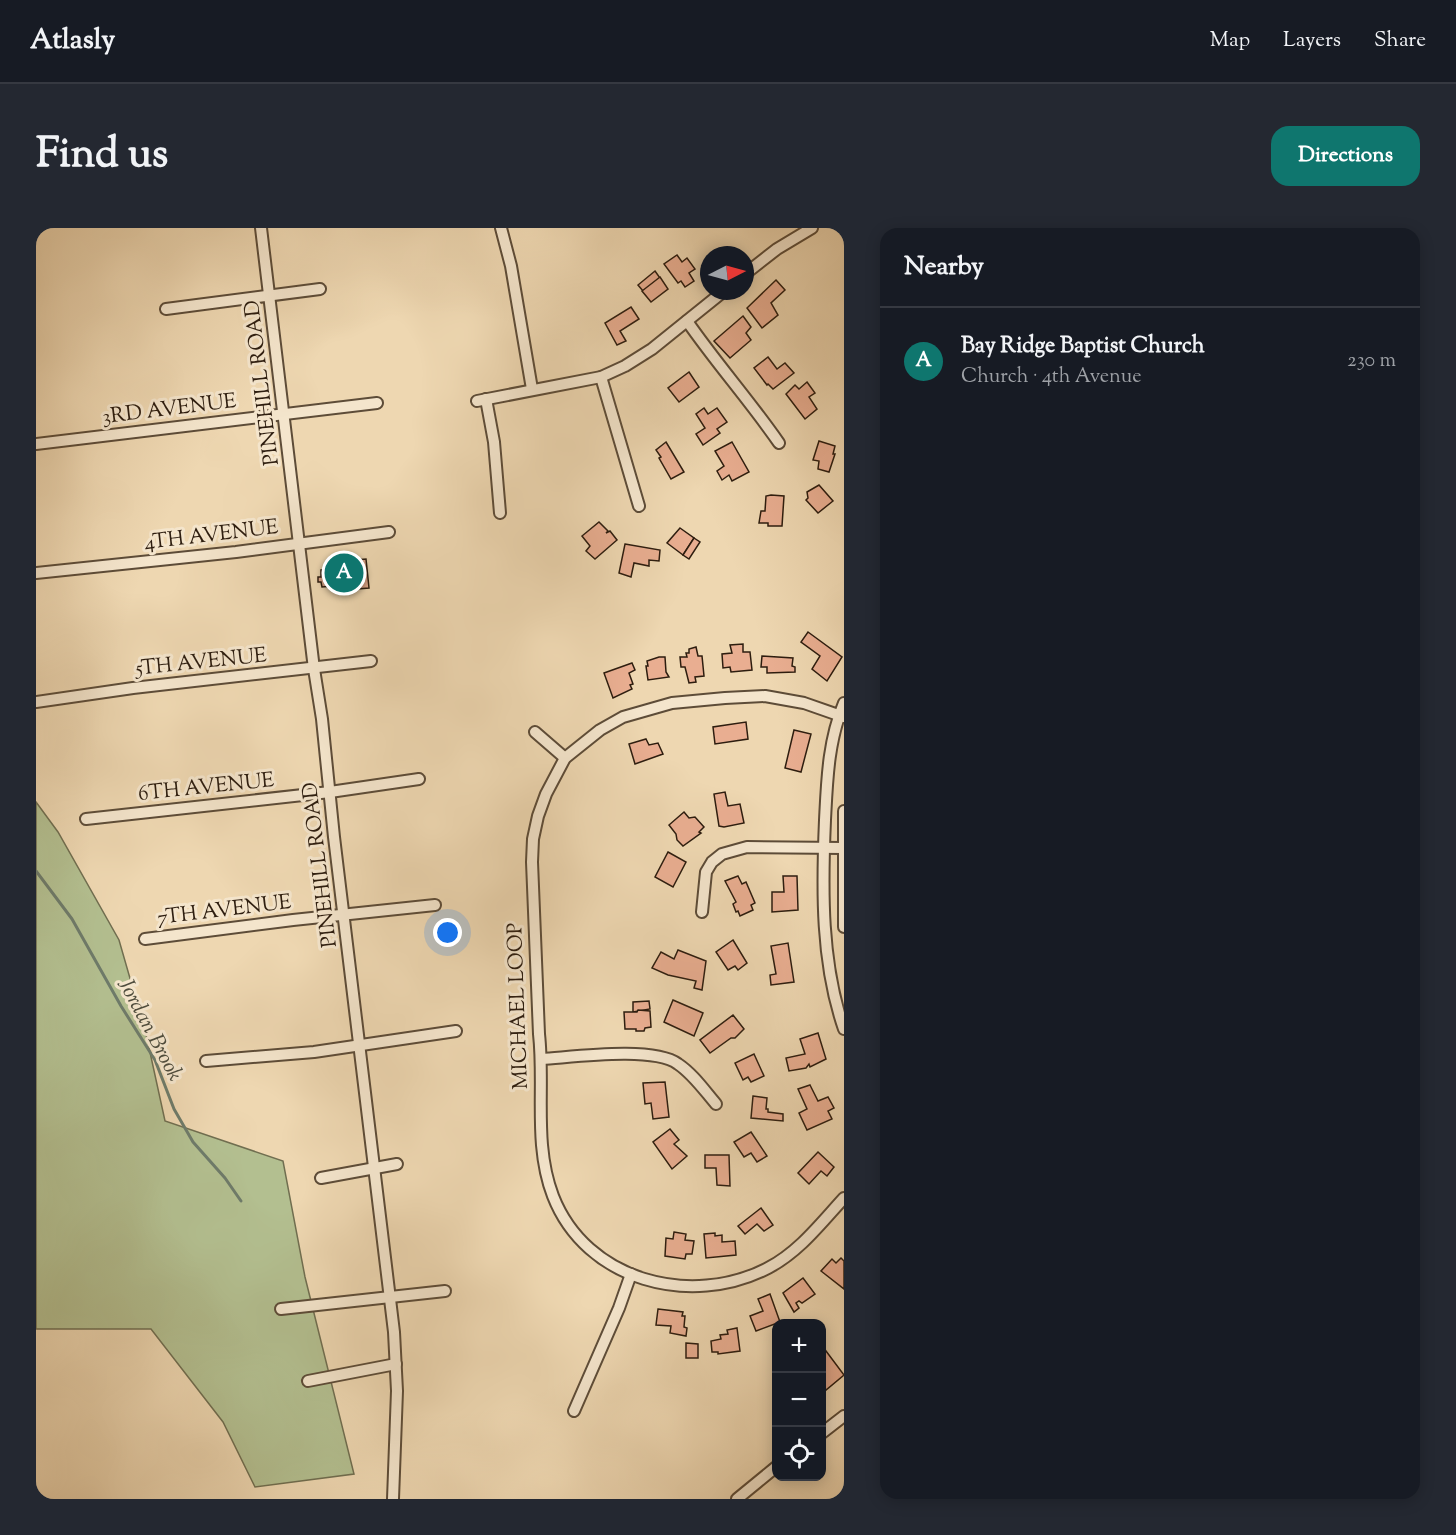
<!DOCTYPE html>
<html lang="en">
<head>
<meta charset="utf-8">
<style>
	body { margin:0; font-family:"Sorts Mill Goudy",serif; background:#242831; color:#f1f3f6 }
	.controls { position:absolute; right:18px; bottom:18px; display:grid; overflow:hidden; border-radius:12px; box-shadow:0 3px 15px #0003 }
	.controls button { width:54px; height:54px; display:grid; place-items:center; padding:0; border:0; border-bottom:2px solid #363941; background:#171b24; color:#f1f3f6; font:30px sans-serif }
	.compass { position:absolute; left:664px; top:18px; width:54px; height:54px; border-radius:50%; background:#171b24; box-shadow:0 3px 15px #0003; rotate:84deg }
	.you { position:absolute; left:412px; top:705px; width:21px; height:21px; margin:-15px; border:4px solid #fff; border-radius:50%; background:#1a73e8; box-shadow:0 0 0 9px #1a73e833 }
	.badge { display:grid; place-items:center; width:39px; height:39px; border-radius:50%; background:#0f766e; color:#fff; font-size:20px; font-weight:700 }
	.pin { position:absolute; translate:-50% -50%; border:3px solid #fff; box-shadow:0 2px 6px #0006 }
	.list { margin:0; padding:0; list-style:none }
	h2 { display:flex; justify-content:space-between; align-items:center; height:78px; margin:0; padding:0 24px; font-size:26px }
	h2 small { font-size:20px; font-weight:400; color:#9ea1a6 }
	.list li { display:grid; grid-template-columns:39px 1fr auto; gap:18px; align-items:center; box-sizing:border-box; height:108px; padding:0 24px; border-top:2px solid #363941 }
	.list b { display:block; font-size:22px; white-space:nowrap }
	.list p { margin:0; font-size:20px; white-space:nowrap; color:#9ea1a6 }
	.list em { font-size:20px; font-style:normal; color:#9ea1a6 }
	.icon { flex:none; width:33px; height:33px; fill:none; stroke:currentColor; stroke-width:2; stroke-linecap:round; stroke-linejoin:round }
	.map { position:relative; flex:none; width:808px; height:1271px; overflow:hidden; border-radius:18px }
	header { display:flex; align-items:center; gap:36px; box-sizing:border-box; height:84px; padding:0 30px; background:#171b24; border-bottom:2px solid #363941 }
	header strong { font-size:28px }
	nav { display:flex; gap:33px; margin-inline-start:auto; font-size:21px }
	.intro { display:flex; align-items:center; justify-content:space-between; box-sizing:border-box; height:144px; padding:0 36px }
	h1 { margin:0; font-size:42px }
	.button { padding:15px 27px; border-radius:18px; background:#0f766e; color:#fff; font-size:21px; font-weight:700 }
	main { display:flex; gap:36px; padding:0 36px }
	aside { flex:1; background:#171b24; border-radius:18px; box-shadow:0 3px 15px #0003 }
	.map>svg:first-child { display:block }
	.green { fill:#b3bf90; stroke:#706e50; stroke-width:1.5 }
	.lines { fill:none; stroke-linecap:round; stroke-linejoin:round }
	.stream { stroke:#6e7b6a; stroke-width:3 }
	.building { fill:#e9ae91; stroke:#2d1d0f; stroke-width:1.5 }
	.minor-casing { stroke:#5d4c38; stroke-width:14 }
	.minor { stroke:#f4e5cc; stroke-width:10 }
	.labels { text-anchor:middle; stroke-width:6; stroke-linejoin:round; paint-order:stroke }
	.street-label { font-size:21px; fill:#2d1d0f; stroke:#f4e5cc }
	.water-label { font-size:22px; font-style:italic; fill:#4e4c3d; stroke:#f4e5cc }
</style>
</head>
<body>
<header>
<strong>Atlasly</strong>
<nav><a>Map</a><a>Layers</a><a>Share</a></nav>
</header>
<div class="intro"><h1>Find us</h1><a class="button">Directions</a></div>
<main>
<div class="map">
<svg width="808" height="1271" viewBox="0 0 808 1271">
	<rect width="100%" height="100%" fill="#eed7b1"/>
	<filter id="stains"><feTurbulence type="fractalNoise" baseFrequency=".00333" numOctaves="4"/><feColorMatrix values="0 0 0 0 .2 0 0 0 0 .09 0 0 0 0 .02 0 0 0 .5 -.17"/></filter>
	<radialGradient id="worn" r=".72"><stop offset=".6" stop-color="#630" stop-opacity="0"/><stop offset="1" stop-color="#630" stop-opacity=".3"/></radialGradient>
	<polygon class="green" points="0,574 22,604 83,712 110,806 129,893 247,933 269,1049 318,1246 219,1259 187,1194 115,1101 0,1101"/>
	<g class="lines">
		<polyline class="stream" points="0,643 36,691 85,778 119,832 138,881 157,914 189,950 205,973"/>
	</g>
	<g class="building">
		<polygon points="641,27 646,34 651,30 659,41 653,45 658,53 649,59 645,53 642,55 628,36"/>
		<polygon points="619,43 624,50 607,63 602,57"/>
		<polygon points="624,49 632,61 615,74 606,63"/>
		<polygon points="740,52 749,62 735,75 742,87 726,100 711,80"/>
		<polygon points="595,79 603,91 584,103 590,113 581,117 569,95"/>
		<polygon points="707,88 715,99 710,105 715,112 694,130 678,113"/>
		<polygon points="732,129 741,141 749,135 758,145 737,161 732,156 731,157 718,140"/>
		<polygon points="653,144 663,159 643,174 632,160"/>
		<polygon points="771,154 779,165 773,169 781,181 769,191 750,166 759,157 763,161"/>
		<polygon points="668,180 672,186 681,180 691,194 681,201 684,205 667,217 660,206 669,200 660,186"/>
		<polygon points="783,213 799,218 797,226 799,226 793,244 782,241 783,233 777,232"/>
		<polygon points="630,214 648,244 635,251 623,230 625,229 620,222"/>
		<polygon points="696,214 713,244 696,253 693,247 686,252 681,243 688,238 679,223"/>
		<polygon points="783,257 797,273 782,285 770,272 772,270 771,264"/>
		<polygon points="735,267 748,268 746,298 732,298 732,295 723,295 725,283 729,283 730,268"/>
		<polygon points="563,294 572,303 570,305 574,303 581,312 559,331 550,323 554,318 546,308"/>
		<polygon points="644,300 658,310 647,327 631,315"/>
		<polygon points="658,310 664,314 653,331 647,327"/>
		<polygon points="589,316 624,322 623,333 613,332 613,338 598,335 595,349 583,345"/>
		<polygon points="330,331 333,360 309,362 309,357 286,359 285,354 282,354 282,349 285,349 285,342 306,340 306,333"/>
		<polygon points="772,404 806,429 791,453 776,441 784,428 765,414"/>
		<polygon points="707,416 707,424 714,424 716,442 695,444 694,439 687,440 686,426 696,425 694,417"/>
		<polygon points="660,419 662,428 666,428 668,448 659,449 660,454 653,455 649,439 645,439 644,429 651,429 650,425 653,425 653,421"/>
		<polygon points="726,428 757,430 756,438 759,439 759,444 731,445 731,439 725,439"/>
		<polygon points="623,429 629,429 630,444 633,449 612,452 610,438 612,438 611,433"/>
		<polygon points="596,435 599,442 593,445 597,456 594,457 596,461 577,470 568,445"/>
		<polygon points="710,494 712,511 679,516 677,499"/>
		<polygon points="758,502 775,506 765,544 749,540"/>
		<polygon points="610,511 613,517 622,515 627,526 599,536 593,516"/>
		<polygon points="689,564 692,578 704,576 708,595 688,599 683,598 678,566"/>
		<polygon points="648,584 653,590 659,589 668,599 663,604 665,605 647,618 641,612 640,606 633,597"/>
		<polygon points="632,624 650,634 637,659 619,649"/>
		<polygon points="702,648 706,656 710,654 719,675 715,677 717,682 704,688 702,683 700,684 697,676 700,674 689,653"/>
		<polygon points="747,648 761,648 762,682 736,684 736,664 748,664"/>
		<polygon points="697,712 711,735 702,742 699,738 692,742 680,724"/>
		<polygon points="752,715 758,754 735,757 734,747 740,746 735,718"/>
		<polygon points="642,722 670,733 666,762 658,760 660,753 632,747 616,740 625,724 638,731"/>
		<polygon points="637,772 667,785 658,808 628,794"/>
		<polygon points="613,773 614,781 597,784 597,774"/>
		<polygon points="602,782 614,783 615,799 609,800 608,803 600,803 600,801 589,801 588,784 601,784"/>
		<polygon points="697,787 708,801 699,810 695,810 674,825 664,812"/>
		<polygon points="782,805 790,831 774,839 773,836 770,840 753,843 750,830 769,826 764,811"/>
		<polygon points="718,826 728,848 715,854 712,849 707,852 699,835"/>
		<polygon points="629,854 633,889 617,891 615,875 609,876 607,855"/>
		<polygon points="774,857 782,873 792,869 798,880 792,883 796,891 771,902 763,885 771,881 762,861"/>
		<polygon points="717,868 731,870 730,881 732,881 732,884 747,886 747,893 715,890"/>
		<polygon points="634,901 643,912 638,916 651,928 636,941 617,914"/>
		<polygon points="715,904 731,928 721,934 715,925 708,929 698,914"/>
		<polygon points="782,924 798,939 791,948 785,943 773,956 762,945"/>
		<polygon points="669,927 693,927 694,958 681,957 680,940 669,940"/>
		<polygon points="725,980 737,997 728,1003 721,996 709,1006 702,998"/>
		<polygon points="638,1004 650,1006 649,1012 658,1013 656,1026 650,1026 649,1031 629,1028 630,1010 637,1011"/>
		<polygon points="679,1005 679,1008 686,1007 686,1014 699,1013 700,1027 670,1030 668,1006"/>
		<polygon points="805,1030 808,1033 808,1061 785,1043 796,1031 800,1035"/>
		<polygon points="767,1050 779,1066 766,1075 763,1073 760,1075 763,1080 758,1084 747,1065"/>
		<polygon points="734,1066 744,1094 720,1103 714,1088 727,1083 722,1071"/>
		<polygon points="622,1081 647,1084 646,1088 649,1088 648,1099 651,1100 650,1108 634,1105 635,1098 620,1097"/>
		<polygon points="701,1100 704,1123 682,1126 682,1124 676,1124 675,1113 685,1111 684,1107 692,1106 691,1102"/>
		<polygon points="650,1115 662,1116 662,1130 650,1130"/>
		<polygon points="790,1123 808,1147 790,1162 789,1160 786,1162 786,1127"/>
	</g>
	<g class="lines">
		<g class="minor-casing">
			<g id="minor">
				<polyline points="225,0 278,441 286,491 298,609 358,1104 361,1163 357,1271"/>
				<polyline points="465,0 475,38 496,161"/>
				<polyline points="709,46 741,21 776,0"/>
				<polyline points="130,81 284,61"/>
				<path d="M651,93C680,135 714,173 743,215"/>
				<polyline points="565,149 603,278"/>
				<polyline points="450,171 458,214 464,285"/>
				<polyline points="441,173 565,149 589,138 616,121 688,63"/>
				<polyline points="0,216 341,175"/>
				<polyline points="0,345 200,324 353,304"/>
				<polyline points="0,474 97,460 335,433"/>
				<path d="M808,475C792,513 791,553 789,592C786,662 785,735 808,801"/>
				<path d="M808,489L768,475L729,468L689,470L636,475L587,489L564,502L529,530L510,566L502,588L497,611L496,634L503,806C509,860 497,916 517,968C550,1053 655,1080 732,1040C763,1024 785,995 808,970"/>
				<polyline points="499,504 529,530"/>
				<polyline points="808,583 808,699"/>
				<polyline points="50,591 294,564 383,551"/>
				<polyline points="666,684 670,644 676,634 686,626 711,619 807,620"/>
				<polyline points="109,711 257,692 399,677"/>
				<path d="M506,831C538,829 617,818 642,836C657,846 668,862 680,876"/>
				<polyline points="170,833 278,824 420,803"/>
				<polyline points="285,950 361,936"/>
				<polyline points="245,1081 409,1063"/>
				<polyline points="272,1153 360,1136"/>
				<polyline points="538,1183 583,1080 595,1046"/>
				<polyline points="786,1205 808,1188"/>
				<polyline points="701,1271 740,1239"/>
			</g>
		</g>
		<use href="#minor" class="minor"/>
	</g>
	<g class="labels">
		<g class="street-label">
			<text transform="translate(225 155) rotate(-97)" y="7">PINEHILL ROAD</text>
			<text transform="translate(133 180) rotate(-7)" y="7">3RD AVENUE</text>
			<text transform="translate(175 306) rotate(-7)" y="7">4TH AVENUE</text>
			<text transform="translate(165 433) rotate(-6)" y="7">5TH AVENUE</text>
			<text transform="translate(170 558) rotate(-6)" y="7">6TH AVENUE</text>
			<text transform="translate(283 637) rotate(-97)" y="7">PINEHILL ROAD</text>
			<text transform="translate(188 681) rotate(-7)" y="7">7TH AVENUE</text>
			<text transform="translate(481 778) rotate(-92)" y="7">MICHAEL LOOP</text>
		</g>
		<g class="water-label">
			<text transform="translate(116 801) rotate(62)" y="8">Jordan Brook</text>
		</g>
	</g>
	<rect width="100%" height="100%" filter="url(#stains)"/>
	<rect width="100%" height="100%" fill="url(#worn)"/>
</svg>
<div class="controls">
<button>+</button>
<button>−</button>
<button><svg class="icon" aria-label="locate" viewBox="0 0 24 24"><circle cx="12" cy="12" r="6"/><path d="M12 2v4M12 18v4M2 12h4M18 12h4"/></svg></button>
</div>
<svg class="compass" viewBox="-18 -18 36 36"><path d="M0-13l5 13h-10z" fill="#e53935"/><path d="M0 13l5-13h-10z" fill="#9ea1a6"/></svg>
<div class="you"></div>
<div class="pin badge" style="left:308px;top:345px">A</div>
</div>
<aside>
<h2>Nearby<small></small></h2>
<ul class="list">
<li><span class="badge">A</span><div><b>Bay Ridge Baptist Church</b><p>Church · 4th Avenue</p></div><em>230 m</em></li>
</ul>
</aside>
</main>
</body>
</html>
